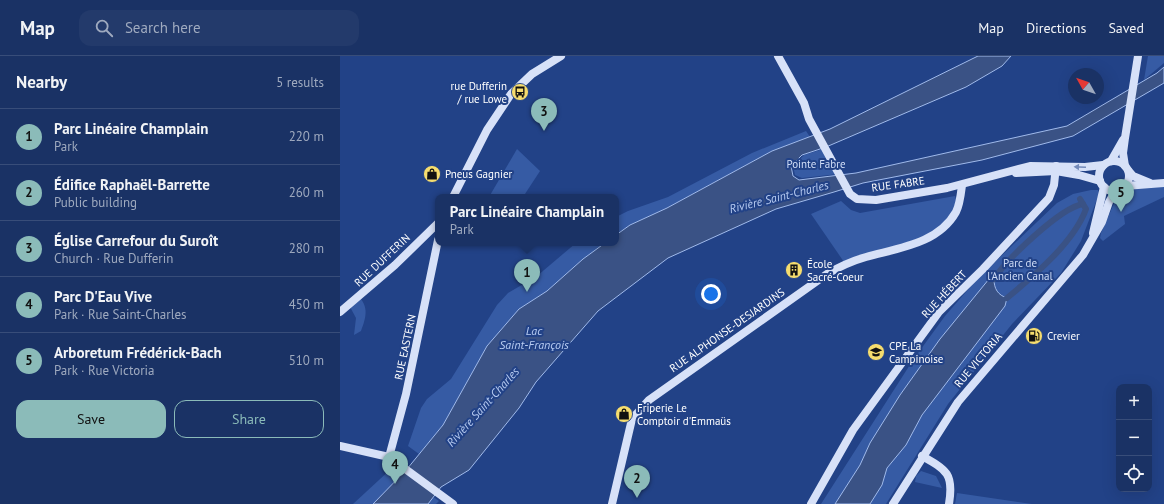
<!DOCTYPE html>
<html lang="en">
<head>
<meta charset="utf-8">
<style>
	body { margin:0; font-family:"PT Sans",sans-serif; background:#233a6b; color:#f1f3f6 }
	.controls { position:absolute; right:12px; bottom:12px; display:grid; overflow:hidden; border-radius:8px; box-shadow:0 4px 16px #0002 }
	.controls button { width:36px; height:36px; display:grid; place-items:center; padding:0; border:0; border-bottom:1px solid #384d79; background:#1a3265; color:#f1f3f6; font:20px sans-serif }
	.compass { position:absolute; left:728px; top:12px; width:36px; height:36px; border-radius:50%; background:#1a3265; box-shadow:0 4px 16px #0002; rotate:310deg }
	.you { position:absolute; left:371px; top:238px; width:14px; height:14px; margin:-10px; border:3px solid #fff; border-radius:50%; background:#1a73e8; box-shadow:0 0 0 6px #1a73e833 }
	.badge { display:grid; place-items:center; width:26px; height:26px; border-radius:50%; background:#8bbbb9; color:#111; font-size:13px; font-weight:700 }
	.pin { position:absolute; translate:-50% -33px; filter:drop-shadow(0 1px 2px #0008) }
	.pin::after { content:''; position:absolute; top:21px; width:14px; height:12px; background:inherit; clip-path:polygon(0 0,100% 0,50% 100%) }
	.popup { position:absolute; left:95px; top:138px; width:184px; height:52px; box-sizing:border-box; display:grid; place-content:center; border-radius:8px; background:#1a3265; filter:drop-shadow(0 1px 3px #0005); font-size:13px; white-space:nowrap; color:#9faabf }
	.popup b { font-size:15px; color:#f1f3f6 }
	.popup::after { content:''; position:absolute; left:50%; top:100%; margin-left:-8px; border:8px solid transparent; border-top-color:#1a3265 }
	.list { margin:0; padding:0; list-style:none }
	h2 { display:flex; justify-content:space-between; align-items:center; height:52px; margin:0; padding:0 16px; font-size:17px }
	h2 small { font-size:13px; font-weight:400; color:#9faabf }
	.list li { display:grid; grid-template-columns:26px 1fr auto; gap:12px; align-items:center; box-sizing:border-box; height:56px; padding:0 16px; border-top:1px solid #384d79 }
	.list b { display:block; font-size:15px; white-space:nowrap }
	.list p { margin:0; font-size:13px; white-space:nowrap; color:#9faabf }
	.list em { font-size:13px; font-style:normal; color:#9faabf }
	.actions { display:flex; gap:8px; padding:12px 16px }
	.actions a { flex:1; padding:9px 0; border:1px solid #8bbbb9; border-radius:12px; text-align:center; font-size:14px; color:#8bbbb9 }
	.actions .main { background:#8bbbb9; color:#111 }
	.icon { flex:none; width:22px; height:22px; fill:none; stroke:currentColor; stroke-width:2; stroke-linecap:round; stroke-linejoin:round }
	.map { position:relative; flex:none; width:824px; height:448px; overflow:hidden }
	header { display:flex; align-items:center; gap:24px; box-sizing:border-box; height:56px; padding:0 20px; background:#1a3265; border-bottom:1px solid #384d79 }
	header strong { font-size:19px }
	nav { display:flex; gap:22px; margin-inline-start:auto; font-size:14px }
	.search { width:280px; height:36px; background:#233a6b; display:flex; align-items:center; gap:10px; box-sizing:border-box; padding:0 14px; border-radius:12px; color:#9faabf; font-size:15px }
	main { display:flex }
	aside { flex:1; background:#1a3265 }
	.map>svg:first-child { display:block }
	.green { fill:#365ba4 }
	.water { fill:#3a5285; stroke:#a0baeb }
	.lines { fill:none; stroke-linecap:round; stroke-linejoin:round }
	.canal { stroke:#3a5285; stroke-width:6 }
	.secondary { stroke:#d7e1f8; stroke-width:8 }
	.oneway { fill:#738aba }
	.labels { text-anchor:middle; stroke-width:4; stroke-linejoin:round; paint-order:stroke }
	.poi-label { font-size:11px; fill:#fff; stroke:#224287; text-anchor:start }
	.park-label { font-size:11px; fill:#d0ddf7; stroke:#224287 }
	.street-label { font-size:11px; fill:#fff; stroke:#224287 }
	.water-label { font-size:12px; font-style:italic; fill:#b7cbf1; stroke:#224287 }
</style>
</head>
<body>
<header>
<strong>Map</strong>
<div class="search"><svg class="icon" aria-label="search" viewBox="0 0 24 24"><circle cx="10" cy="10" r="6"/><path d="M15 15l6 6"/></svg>Search here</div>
<nav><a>Map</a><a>Directions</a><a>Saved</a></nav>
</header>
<main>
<aside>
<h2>Nearby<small>5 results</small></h2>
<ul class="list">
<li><span class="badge">1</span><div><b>Parc Linéaire Champlain</b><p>Park</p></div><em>220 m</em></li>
<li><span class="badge">2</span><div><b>Édifice Raphaël-Barrette</b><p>Public building</p></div><em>260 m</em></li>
<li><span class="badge">3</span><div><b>Église Carrefour du Suroît</b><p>Church · Rue Dufferin</p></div><em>280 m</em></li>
<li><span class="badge">4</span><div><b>Parc D'Eau Vive</b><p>Park · Rue Saint-Charles</p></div><em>450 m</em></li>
<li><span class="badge">5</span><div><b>Arboretum Frédérick-Bach</b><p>Park · Rue Victoria</p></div><em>510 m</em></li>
</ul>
<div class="actions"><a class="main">Save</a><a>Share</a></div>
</aside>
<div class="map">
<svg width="824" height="448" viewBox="0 0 824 448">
	<rect width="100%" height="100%" fill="#224287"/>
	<g class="green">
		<polygon points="808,0 824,0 824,7 804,24"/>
		<polygon points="466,75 470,81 432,95 327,152 290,169 276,179 276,161 288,155 328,141 412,97"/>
		<polygon points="177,93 200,115 183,141 149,141"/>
		<polygon points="483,93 498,118 462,122 455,119 453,110 464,99"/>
		<polygon points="797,131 824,131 824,141 784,160 785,168 763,185 760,182 761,177 776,143"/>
		<polygon points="751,134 758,134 759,138 741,185 721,217 672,268 608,348 546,448 481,448 573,304 605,260 638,222 717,147 733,138"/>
		<polygon points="615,140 617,146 613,158 604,168 587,180 504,206 471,158 501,145 511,154 520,157"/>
		<polygon points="236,187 265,187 243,203 207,235 179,253 147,290 103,369 79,398 68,390 81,352 87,343 111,323 157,249 168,237 197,220"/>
		<path d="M19,241C29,251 26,262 21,275L14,279L16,262L9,249Z"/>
		<polygon points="52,412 99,445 96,448 13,448"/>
		<polygon points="581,415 596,420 602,432 575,426 576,420"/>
		<polygon points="617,437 692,448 615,448"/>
	</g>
	<g class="water">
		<polygon points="638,0 671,0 662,10 626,31 486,91 462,99 451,110 453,120 459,124 516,117 727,70 817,17 824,11 824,27 733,80 642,104 523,127 494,136 436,153 328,202 258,255 196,326 179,352 129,414 101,431 88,448 33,448 67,413 103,369 147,290 179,253 207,235 243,203 265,187 276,187 276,179 290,169 327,152 432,95 490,73"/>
		<path d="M649,223H654C654,233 658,239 667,242L665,250L582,359L566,389L547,412L542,429L530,448H495L520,409L530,387L560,339L600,283Z"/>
	</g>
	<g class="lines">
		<g class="canal">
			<path d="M654,223C667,203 720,152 743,148"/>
			<path d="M667,242C695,219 734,186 746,153L740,143"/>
		</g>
		<g class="secondary">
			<polyline points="438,0 464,47 469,63 510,138 517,143 536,144 607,132 690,110 745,111 763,109"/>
			<circle cx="774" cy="120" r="15"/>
			<polyline points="771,105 783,84"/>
			<polyline points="785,110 783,97 785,82 798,0"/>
			<polyline points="788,114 793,120 810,127"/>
			<polyline points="676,117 716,115 739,119 760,125"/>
			<polyline points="785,130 824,127"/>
			<polyline points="113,141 147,74 171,38 192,18 221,0"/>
			<polyline points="753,177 764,131"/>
			<polyline points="0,256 55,209 98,167"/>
			<polyline points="0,390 49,401 113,448"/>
			<path d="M582,400C607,414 614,418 609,448"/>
			<polyline points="49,401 66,338 98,184"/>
			<path d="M272,448L292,363L309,344L487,218C499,211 512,205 526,201C558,192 598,188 616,156C620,148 621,137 622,129"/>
			<polyline points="471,448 513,374 599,256 643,213 709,142 714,129 716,110"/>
			<polyline points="553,448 618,346 743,199 762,166 769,146 776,134"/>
		</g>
	</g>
	<defs><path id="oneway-solid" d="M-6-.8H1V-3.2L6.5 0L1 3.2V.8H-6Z"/></defs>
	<use class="oneway" href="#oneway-solid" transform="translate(740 111) rotate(-178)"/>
	<defs>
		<g id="bus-disc" transform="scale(0.9)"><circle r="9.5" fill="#f6dd6e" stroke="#224287"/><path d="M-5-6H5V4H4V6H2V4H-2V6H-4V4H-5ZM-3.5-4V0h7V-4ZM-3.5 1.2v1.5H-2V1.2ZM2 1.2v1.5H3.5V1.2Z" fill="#111"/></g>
		<g id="shop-disc" transform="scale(0.9)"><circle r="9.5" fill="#f6dd6e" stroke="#224287"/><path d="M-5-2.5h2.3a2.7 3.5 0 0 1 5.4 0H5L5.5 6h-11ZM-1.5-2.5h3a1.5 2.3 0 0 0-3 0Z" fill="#111"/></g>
		<g id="building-disc" transform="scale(0.9)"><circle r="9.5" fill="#f6dd6e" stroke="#224287"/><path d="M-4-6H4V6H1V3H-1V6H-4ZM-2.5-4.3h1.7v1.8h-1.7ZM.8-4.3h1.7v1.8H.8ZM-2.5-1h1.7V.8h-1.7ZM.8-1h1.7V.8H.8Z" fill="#111"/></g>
		<g id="fuel-disc" transform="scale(0.9)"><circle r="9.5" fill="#f6dd6e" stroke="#224287"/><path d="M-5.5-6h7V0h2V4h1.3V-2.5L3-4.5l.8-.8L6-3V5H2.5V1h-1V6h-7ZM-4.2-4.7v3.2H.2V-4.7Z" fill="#111"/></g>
		<g id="school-disc" transform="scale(0.9)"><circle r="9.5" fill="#f6dd6e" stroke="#224287"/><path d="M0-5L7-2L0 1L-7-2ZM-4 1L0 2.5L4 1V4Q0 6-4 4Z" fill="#111"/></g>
	</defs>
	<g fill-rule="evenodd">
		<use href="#bus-disc" x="180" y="36"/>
		<use href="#shop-disc" x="92" y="118"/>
		<use href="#building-disc" x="454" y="214"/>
		<use href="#fuel-disc" x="694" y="280"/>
		<use href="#school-disc" x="536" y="296"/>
		<use href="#shop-disc" x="284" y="358"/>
	</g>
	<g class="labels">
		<g class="poi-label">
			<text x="167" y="34" text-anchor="end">rue Dufferin<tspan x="167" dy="13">/ rue Lowe</tspan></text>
			<text x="105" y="122">Pneus Gagnier</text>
			<text x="467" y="212">École<tspan x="467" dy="13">Sacré-Coeur</tspan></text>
			<text x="707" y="284">Crevier</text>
			<text x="549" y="294">CPE La<tspan x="549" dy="13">Campinoise</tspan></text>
			<text x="297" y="356">Friperie Le<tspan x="297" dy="13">Comptoir d'Emmaüs</tspan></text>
		</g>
		<g class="park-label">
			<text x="476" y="112">Pointe Fabre</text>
			<text x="680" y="211">Parc de<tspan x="680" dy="13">l'Ancien Canal</tspan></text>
		</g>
		<g class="street-label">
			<text transform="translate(558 128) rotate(-8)" y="4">RUE FABRE</text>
			<text transform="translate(42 204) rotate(-43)" y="4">RUE DUFFERIN</text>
			<text transform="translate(604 238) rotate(-47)" y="4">RUE HÉBERT</text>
			<text transform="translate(387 274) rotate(-35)" y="4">RUE ALPHONSE-DESJARDINS</text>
			<text transform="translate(65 291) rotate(-78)" y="4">RUE EASTERN</text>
			<text transform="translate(638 304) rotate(-50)" y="4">RUE VICTORIA</text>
		</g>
		<g class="water-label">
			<text transform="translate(439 141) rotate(-14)" y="4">Rivière Saint-Charles</text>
			<text x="194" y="279">Lac<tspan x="194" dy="14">Saint-François</tspan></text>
			<text transform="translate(143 351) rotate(-48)" y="4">Rivière Saint-Charles</text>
		</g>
	</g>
</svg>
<div class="controls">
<button>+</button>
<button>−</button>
<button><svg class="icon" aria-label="locate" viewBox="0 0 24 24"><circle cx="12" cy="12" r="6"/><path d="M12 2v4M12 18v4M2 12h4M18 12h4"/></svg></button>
</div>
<svg class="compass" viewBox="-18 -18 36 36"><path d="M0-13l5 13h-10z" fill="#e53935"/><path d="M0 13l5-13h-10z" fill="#9faabf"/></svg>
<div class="you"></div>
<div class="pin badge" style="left:187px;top:236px">1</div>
<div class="popup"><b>Parc Linéaire Champlain</b>Park</div>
<div class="pin badge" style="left:297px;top:442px">2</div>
<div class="pin badge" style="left:204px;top:75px">3</div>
<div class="pin badge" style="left:55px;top:428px">4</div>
<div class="pin badge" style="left:781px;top:156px">5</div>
</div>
</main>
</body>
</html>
